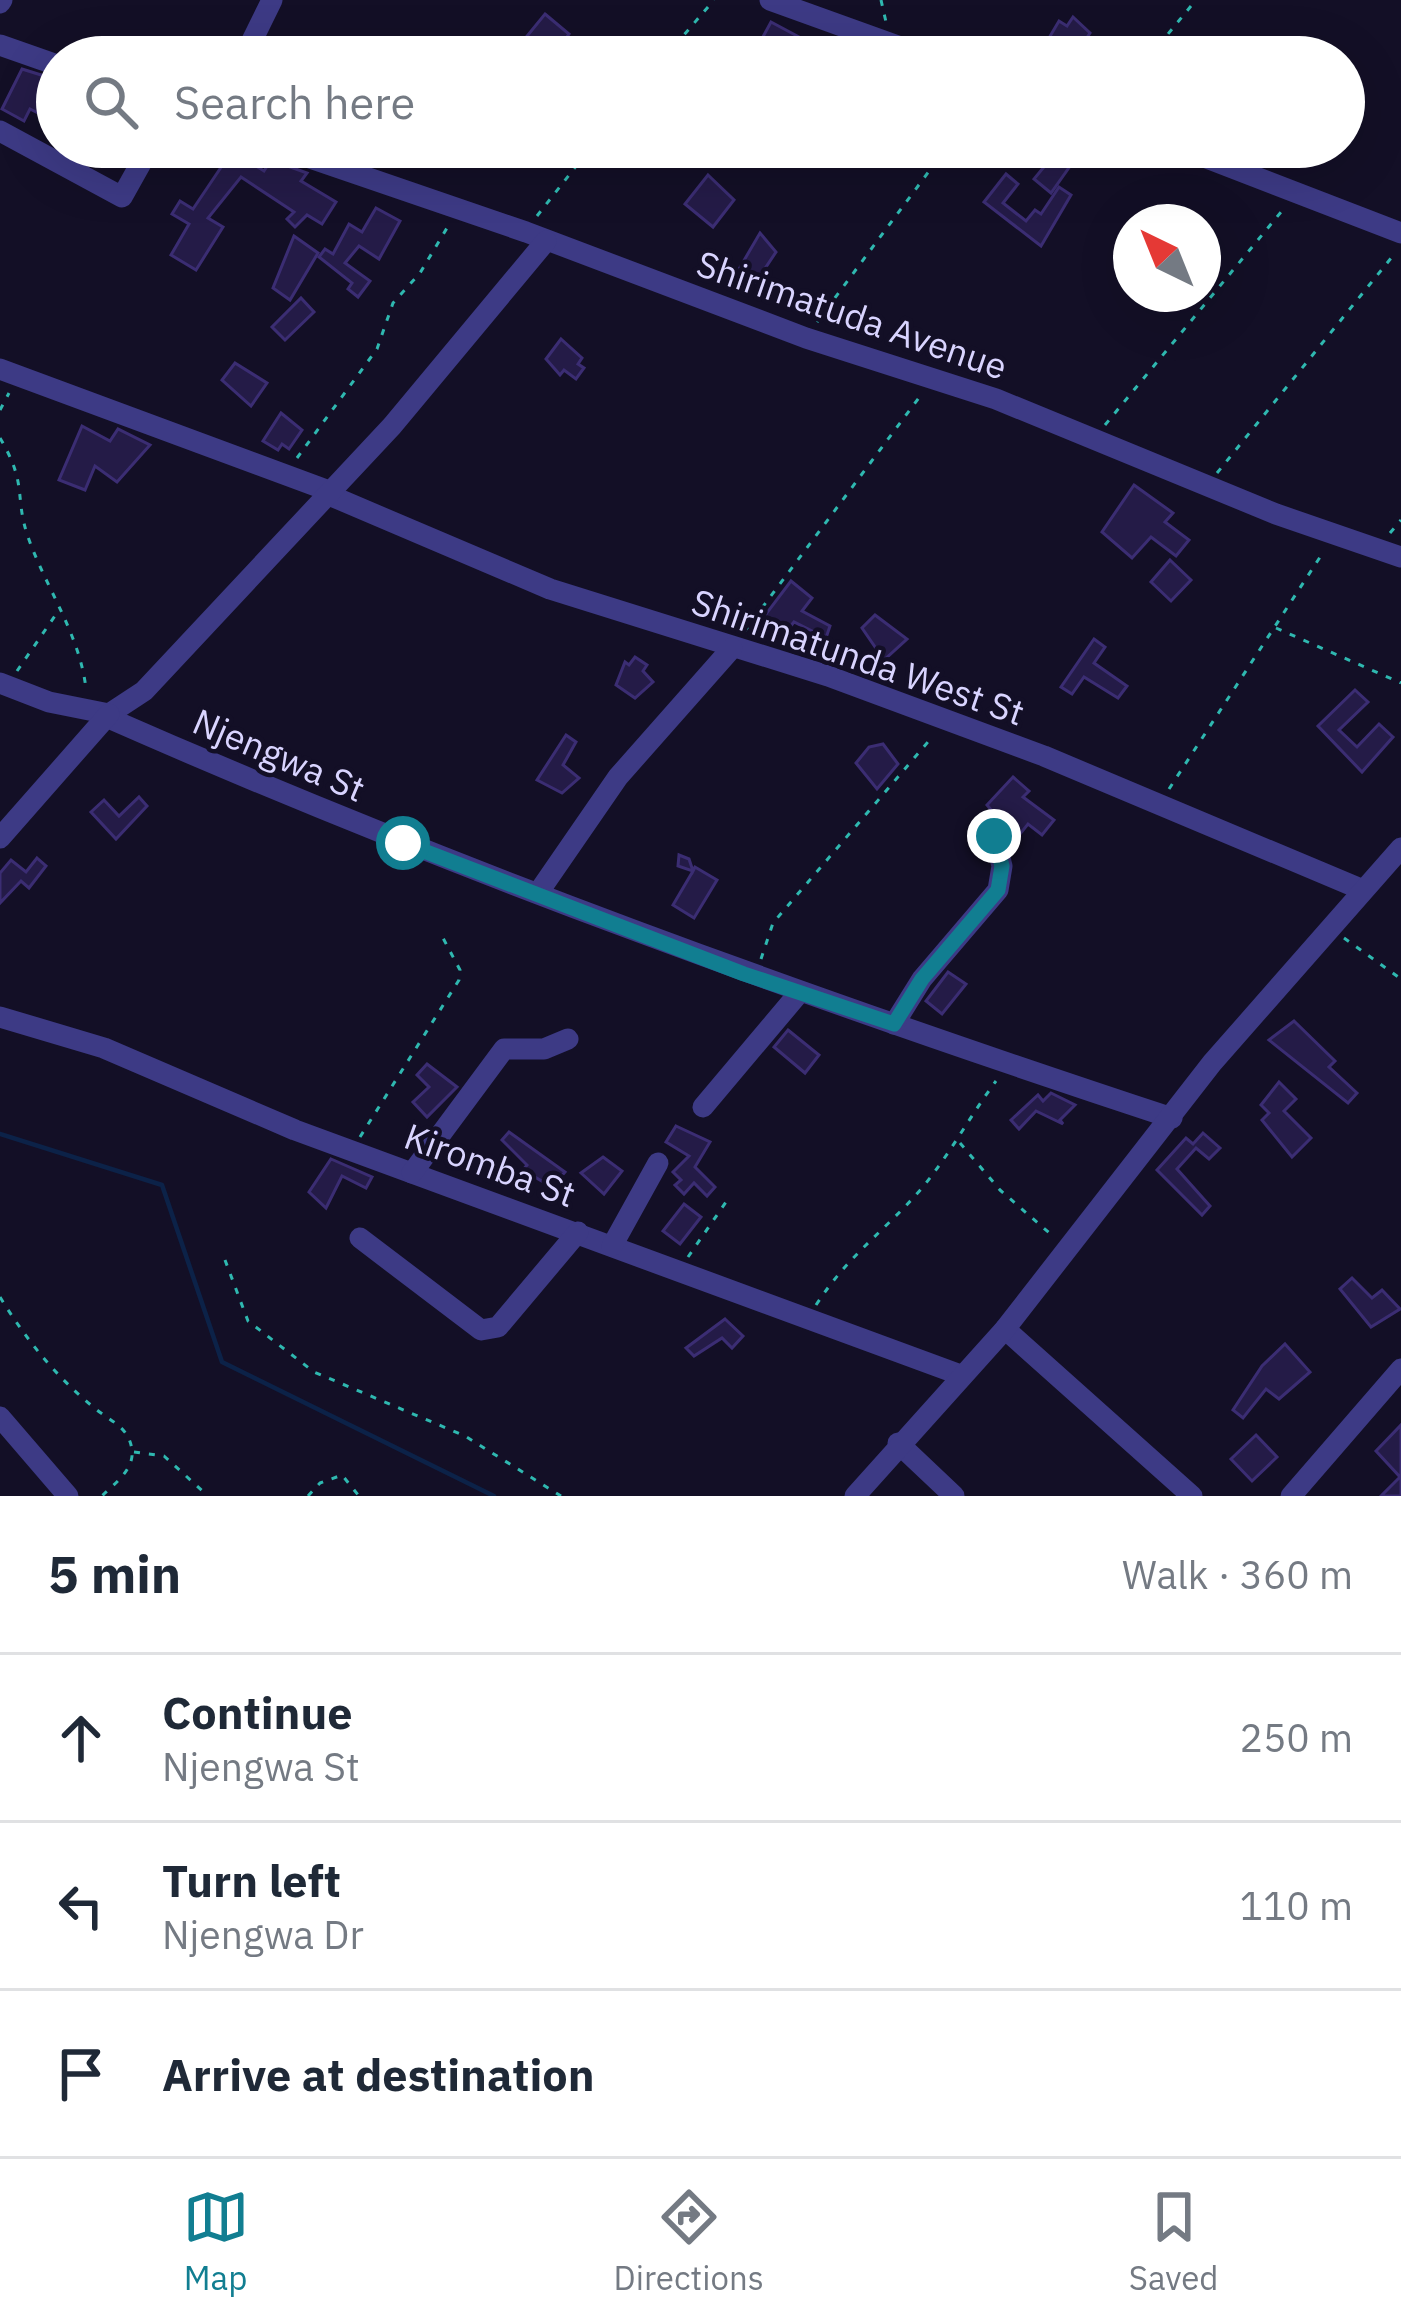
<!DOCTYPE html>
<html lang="en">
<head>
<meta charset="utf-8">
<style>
	body { margin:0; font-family:"IBM Plex Sans",sans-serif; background:#f6f6f7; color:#1f2937 }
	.compass { position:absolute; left:1113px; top:204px; width:108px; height:108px; border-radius:50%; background:#fff; box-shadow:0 12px 48px #0002; rotate:317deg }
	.stop { position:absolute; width:36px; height:36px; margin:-27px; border:9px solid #117e91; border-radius:50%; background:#fff }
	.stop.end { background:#117e91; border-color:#fff; box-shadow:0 3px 12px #0008 }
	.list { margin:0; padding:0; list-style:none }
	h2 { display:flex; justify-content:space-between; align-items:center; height:156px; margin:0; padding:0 48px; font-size:51px }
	h2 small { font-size:39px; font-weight:400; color:#747a83 }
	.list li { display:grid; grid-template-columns:78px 1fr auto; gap:36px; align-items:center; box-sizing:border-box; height:168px; padding:0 48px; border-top:3px solid #e0e1e3 }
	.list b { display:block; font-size:45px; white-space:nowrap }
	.list p { margin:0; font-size:39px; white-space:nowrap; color:#747a83 }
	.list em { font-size:39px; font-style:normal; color:#747a83 }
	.icon { flex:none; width:66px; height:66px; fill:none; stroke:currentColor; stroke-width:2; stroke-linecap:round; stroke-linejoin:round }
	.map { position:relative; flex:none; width:1401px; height:1496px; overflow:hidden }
	.search { position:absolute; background:#fff; box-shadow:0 12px 48px #0002; left:36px; right:36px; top:36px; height:132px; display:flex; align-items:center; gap:30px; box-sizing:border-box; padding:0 42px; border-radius:66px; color:#747a83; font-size:45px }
	.sheet { height:660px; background:#fff }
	nav { display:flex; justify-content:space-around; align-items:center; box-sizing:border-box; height:168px; border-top:3px solid #e0e1e3; background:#fff; font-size:33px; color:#747a83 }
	nav a { display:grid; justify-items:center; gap:6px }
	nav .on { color:#117e91 }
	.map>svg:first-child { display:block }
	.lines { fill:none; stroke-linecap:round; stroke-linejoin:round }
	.stream { stroke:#0c2248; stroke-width:4.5 }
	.building { fill:#241b47; stroke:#3b2d73; stroke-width:3 }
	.path { stroke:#2fb8b0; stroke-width:3; stroke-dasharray:6 9; stroke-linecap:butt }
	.minor { stroke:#3d3a85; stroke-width:21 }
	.route { stroke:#117e91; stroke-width:15 }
	.labels { text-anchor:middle; stroke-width:9; stroke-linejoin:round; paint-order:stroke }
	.street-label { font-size:36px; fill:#d9d4ff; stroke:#130f26 }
</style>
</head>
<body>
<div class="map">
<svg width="1401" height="1496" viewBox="0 0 1401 1496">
	<rect width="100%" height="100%" fill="#130f26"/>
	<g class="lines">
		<polyline class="stream" points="0,1134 162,1185 222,1362 494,1496"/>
	</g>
	<g class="building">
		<polygon points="545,14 569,34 564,41 571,47 562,57 510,57"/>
		<polygon points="1073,17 1090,33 1079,50 1070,44 1062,51 1049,38 1059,21 1067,26"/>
		<polygon points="771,22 799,37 785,57 752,57"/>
		<polygon points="22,69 54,79 38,113 30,109 24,121 2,109"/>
		<polygon points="1027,147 1099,147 1090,162 1078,155 1051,193 1034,179 1048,162"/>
		<polygon points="232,151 264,171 271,160 307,173 301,181 336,202 322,224 307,215 295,227 287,219 294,212 241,177 208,218 223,227 196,270 171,255 189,224 172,214 180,201 193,209"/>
		<polygon points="1006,174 1018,184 1003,203 1026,221 1035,210 1041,214 1059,187 1071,195 1041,246 984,202"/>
		<polygon points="708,175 734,200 713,227 685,204"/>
		<polygon points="376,208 400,221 379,259 359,246 345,263 370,281 358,297 348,289 352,283 319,257 325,249 333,254 349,224 362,232"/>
		<polygon points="760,233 776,252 756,282 739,269"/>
		<polygon points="294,236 318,253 290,300 273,288"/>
		<polygon points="301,298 314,312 285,340 272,327"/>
		<polygon points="561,339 582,358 578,364 584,368 576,379 564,370 560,375 546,359"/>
		<polygon points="235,363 267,383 251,406 222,380"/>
		<polygon points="281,413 302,430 289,449 282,444 278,450 263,441"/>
		<polygon points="82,426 110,441 118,429 150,445 117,482 95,466 85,490 59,480"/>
		<polygon points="1134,485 1173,513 1165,522 1189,540 1176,556 1151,537 1132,558 1102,532"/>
		<polygon points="1170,560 1191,580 1171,601 1151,582"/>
		<polygon points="791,581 812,598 802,611 830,626 826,638 794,622 778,642 757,626"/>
		<polygon points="875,615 907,639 884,660 862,628"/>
		<polygon points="1094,639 1105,647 1094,663 1127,686 1118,698 1084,677 1072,694 1061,687"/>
		<polygon points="635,657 647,665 643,671 653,682 635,698 616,685 625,662 629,665"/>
		<polygon points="1355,690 1368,702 1339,730 1357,747 1379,724 1393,737 1362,772 1318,726"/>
		<polygon points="566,735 576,742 563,765 579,778 562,793 537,780"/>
		<polygon points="883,744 898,764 877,789 856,763 869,747"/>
		<polygon points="1013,777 1029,791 1023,797 1054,820 1042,835 1028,824 1016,839 987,805"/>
		<polygon points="139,797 147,806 116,839 91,812 104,800 119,816"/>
		<polygon points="679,855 689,859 693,871 695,867 717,880 694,918 673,905 693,871 678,866"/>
		<polygon points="37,858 46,866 29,888 21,881 0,903 0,873 11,860 26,872"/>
		<polygon points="948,972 966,984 942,1014 926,1001"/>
		<polygon points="1294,1021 1335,1061 1329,1067 1357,1093 1348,1103 1269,1040"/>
		<polygon points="788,1030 819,1055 805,1073 774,1047"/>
		<polygon points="427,1064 457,1087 427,1117 413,1102 429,1087 417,1075"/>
		<polygon points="1279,1082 1296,1099 1284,1111 1311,1138 1292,1157 1262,1120 1269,1113 1261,1105"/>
		<polygon points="1051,1093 1075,1105 1060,1120 1063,1124 1036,1111 1019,1129 1011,1120 1038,1095 1043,1101"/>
		<polygon points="676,1126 710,1142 695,1167 715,1187 707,1196 694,1183 684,1194 675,1185 681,1180 673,1172 689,1156 666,1142"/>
		<polygon points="509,1132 565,1172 552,1187 523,1170 527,1165 502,1140"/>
		<polygon points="1203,1133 1220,1148 1209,1159 1196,1148 1177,1169 1210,1206 1202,1215 1157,1170 1186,1138 1193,1144"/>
		<polygon points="603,1157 622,1171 604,1194 581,1173"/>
		<polygon points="331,1159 372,1177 366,1188 342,1176 326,1208 309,1192"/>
		<polygon points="684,1204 701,1217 680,1244 663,1231"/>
		<polygon points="1352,1278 1372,1298 1382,1290 1400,1309 1371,1327 1340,1289"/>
		<polygon points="725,1319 743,1336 732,1348 722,1338 694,1356 686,1348"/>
		<polygon points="1285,1344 1310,1372 1279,1399 1266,1389 1243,1418 1233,1410 1262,1366"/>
		<polygon points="1401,1425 1401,1496 1381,1496 1400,1477 1376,1451"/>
		<polygon points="1256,1435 1277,1457 1252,1481 1231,1459"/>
	</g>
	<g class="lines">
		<g class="path">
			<polyline points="881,0 886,22"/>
			<polyline points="665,57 714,0"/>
			<polyline points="1149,57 1196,0"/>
			<polyline points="537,216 591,147"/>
			<polyline points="817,322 947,147"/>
			<polyline points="0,410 9,393"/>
			<polyline points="1105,425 1286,206"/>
			<path d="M0,438C28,485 14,496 28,537C46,588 80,635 86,689"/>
			<polyline points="297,458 377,349 393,303 420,273 450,223"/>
			<polyline points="1217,473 1396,252"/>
			<polyline points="1390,533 1401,520"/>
			<polyline points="1276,628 1401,683"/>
			<polyline points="744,632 921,395"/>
			<polyline points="17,671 59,610"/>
			<polyline points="1169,789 1324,551"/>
			<polyline points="1344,938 1401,979"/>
			<polyline points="761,959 773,923 933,736"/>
			<polyline points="360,1137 459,980 460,970 443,938"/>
			<polyline points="960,1143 1000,1190 1054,1237"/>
			<polyline points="688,1257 726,1202"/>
			<polyline points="225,1260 248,1321 314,1372 465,1436 561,1496"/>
			<path d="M0,1297C27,1341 57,1378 97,1410C112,1422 130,1428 132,1451C134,1470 114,1484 102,1496"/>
			<path d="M816,1305C850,1253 884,1232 922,1188C950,1154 970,1116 996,1081"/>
			<polyline points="134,1452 164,1456 208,1496"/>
			<polyline points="308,1496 320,1483 342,1475 359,1496"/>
		</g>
		<g class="minor">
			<polyline points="770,0 928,57"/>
			<polyline points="0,3 2,0"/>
			<polyline points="0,45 57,65"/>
			<polyline points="244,57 272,0"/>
			<polyline points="0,131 122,197 150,147"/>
			<polyline points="278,147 526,232 806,338 996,399 1276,514 1401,557"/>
			<polyline points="1178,147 1401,233"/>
			<polyline points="0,369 332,492"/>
			<polyline points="329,495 550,589 828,676 1044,756 1363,890"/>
			<polyline points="0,683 49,702 109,714 144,691 392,426 546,241"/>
			<path d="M106,717C454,870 811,999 1172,1118"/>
			<polyline points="0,838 109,714"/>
			<polyline points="538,893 618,777 732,648"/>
			<polyline points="0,1017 104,1048 295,1130 958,1374"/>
			<polyline points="894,1024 922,979 998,890 1002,866 994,835"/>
			<polyline points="703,1107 799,993"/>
			<polyline points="412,1173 504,1049 544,1049 568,1039"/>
			<polyline points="360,1238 481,1330 498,1327 578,1232"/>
			<polyline points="612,1246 658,1163"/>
			<polyline points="1005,1329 1192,1496"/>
			<polyline points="0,1417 68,1496"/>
			<polyline points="898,1443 954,1496"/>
			<polyline points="855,1496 1005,1329 1212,1063 1401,848"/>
			<polyline points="1291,1496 1401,1369"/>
		</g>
	</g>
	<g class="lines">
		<polyline class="route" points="403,843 744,974 894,1024 922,979 998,890 1002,866 994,836"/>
	</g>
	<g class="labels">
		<g class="street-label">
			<text transform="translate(852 315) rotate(19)" y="13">Shirimatuda Avenue</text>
			<text transform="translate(858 657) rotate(19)" y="13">Shirimatunda West St</text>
			<text transform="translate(279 755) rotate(23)" y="13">Njengwa St</text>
			<text transform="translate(490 1165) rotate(20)" y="13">Kiromba St</text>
		</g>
	</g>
</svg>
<svg class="compass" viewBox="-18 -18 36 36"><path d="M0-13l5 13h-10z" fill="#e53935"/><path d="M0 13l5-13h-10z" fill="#747a83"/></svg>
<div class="stop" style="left:403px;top:843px"></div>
<div class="stop end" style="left:994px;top:836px"></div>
<div class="search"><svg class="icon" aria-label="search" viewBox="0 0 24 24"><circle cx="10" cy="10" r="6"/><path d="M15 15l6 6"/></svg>Search here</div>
</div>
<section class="sheet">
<h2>5 min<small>Walk · 360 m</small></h2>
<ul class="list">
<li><svg class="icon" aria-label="ahead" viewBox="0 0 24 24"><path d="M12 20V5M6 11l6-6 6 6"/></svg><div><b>Continue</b><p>Njengwa St</p></div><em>250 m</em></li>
<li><svg class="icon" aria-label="left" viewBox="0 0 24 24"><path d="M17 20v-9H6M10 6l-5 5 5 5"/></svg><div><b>Turn left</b><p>Njengwa Dr</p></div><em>110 m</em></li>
<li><svg class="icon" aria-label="arrive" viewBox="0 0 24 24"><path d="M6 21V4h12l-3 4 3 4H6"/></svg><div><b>Arrive at destination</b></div></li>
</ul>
</section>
<nav>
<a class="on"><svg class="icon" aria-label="map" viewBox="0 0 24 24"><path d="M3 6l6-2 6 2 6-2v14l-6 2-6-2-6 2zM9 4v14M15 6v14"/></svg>Map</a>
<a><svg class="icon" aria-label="directions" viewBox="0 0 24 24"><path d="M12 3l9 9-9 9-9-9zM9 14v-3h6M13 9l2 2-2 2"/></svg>Directions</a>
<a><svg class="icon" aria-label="saved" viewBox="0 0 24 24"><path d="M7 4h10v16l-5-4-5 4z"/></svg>Saved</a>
</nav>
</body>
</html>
